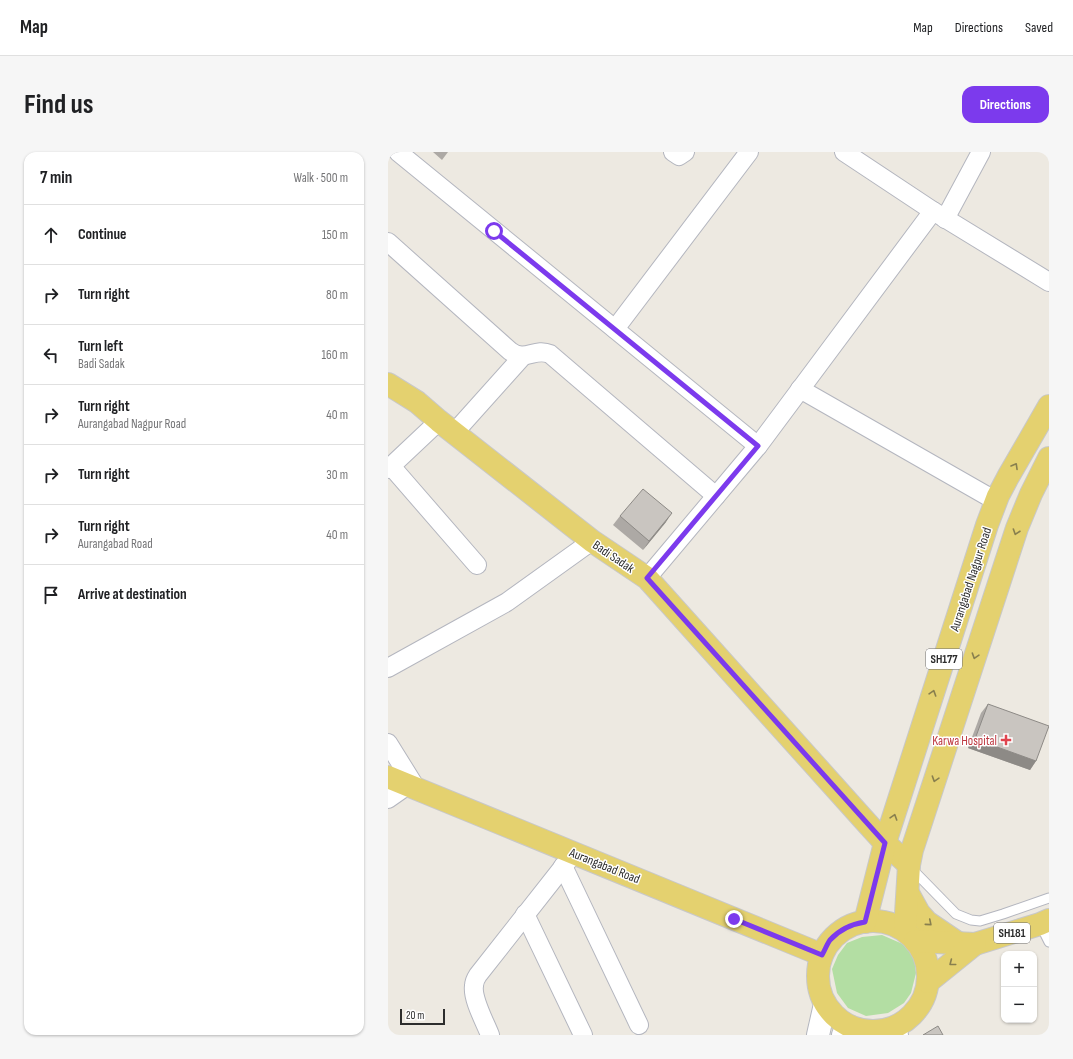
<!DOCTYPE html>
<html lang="en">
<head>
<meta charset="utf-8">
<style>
	body { margin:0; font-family:"Sofia Sans Condensed",sans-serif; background:#f6f6f6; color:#202124 }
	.controls { position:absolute; right:12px; bottom:12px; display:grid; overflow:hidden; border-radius:8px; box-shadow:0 1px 3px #0004 }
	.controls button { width:36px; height:36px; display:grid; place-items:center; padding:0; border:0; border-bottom:1px solid #e0e0e0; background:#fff; color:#202124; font:20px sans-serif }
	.scale { position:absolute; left:12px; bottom:10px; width:45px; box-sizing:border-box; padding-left:4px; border:2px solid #2d2d2d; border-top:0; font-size:11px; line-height:14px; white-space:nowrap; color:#2d2d2d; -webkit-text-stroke:3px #fff; paint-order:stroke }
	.stop { position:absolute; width:12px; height:12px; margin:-9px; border:3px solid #7c3aed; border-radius:50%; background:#fff }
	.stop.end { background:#7c3aed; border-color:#fff; box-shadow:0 1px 4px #0008 }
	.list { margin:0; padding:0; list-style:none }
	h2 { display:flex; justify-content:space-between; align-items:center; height:52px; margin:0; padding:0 16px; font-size:17px }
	h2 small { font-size:13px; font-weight:400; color:#757577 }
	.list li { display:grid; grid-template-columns:26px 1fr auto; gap:12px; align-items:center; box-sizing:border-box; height:60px; padding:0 16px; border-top:1px solid #e0e0e0 }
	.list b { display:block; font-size:15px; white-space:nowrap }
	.list p { margin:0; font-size:13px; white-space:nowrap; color:#757577 }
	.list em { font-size:13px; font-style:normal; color:#757577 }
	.icon { flex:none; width:22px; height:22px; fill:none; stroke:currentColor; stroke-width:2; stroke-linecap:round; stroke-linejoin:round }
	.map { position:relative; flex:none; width:661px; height:883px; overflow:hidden; border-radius:12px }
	header { display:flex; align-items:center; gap:24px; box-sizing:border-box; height:56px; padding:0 20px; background:#fff; border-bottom:1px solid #e0e0e0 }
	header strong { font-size:19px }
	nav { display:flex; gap:22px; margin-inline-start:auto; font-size:14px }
	.intro { display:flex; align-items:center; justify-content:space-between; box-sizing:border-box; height:96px; padding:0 24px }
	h1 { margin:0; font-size:28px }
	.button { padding:10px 18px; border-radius:12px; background:#7c3aed; color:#fff; font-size:14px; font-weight:700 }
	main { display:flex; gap:24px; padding:0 24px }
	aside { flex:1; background:#fff; border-radius:12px; box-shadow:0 1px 3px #0004 }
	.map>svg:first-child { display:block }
	.green { fill:#b3dea3 }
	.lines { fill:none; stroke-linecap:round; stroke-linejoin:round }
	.lane-casing { stroke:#b4b6bf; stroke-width:11 }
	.street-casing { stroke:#b4b6bf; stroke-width:20 }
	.secondary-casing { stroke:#b4b6bf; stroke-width:24 }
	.primary-casing { stroke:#c8c8c8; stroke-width:24 }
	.lane { stroke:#fff; stroke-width:9 }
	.street { stroke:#fff; stroke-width:18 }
	.secondary { stroke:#fff; stroke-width:22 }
	.primary { stroke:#e4d16f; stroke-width:22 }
	.wall { fill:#ada9a5 }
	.shaded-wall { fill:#8d8a86 }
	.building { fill:#c9c5c0; stroke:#8d8a86 }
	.oneway { stroke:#887f4e }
	.route { stroke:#7c3aed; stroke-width:5 }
	.health-dot { fill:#e0444e; stroke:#fff; stroke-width:1.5 }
	.labels { text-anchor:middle; stroke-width:3; stroke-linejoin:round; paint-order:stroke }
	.shield { fill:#fff; stroke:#6c6c6c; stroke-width:1 }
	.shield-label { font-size:12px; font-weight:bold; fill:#2d2d2d }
	.street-label { font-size:13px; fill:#2d2d2d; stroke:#fff }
	.health-label { font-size:13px; fill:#be3a42; stroke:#fff; text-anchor:end }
</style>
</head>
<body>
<header>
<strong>Map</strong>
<nav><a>Map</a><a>Directions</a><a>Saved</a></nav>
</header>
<div class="intro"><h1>Find us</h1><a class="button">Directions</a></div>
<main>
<aside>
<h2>7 min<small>Walk · 500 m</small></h2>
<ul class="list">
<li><svg class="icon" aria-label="ahead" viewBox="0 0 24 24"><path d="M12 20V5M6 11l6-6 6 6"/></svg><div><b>Continue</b></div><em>150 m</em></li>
<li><svg class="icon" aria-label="right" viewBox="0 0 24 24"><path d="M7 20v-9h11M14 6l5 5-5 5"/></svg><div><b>Turn right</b></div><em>80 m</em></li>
<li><svg class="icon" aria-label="left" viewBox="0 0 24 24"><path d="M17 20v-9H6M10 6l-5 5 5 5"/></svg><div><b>Turn left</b><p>Badi Sadak</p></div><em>160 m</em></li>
<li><svg class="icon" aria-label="right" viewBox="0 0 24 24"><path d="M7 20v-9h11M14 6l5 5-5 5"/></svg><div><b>Turn right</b><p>Aurangabad Nagpur Road</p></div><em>40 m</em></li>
<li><svg class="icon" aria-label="right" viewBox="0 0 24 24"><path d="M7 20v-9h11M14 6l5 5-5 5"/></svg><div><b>Turn right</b></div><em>30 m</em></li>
<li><svg class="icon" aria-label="right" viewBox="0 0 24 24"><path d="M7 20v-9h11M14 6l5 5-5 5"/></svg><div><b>Turn right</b><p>Aurangabad Road</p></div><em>40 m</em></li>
<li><svg class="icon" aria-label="arrive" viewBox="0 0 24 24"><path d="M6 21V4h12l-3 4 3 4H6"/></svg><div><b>Arrive at destination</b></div></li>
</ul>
</aside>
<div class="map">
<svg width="661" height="883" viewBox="0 0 661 883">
	<rect width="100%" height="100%" fill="#ede9e1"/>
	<polygon class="green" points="494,783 517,793 526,805 528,821 523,841 516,851 500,861 478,864 460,856 449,841 444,817 450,803 459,791 474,785"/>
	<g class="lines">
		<g class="lane-casing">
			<g id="lane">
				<polyline points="523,716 568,762 583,768 592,769 615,762 661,746"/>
				<polyline points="652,772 661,790"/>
			</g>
		</g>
		<g class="street-casing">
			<g id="street">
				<polyline points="10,0 370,294"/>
				<polyline points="285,0 291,4 297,0"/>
				<polyline points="456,0 545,59 661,130"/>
				<polyline points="557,67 593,0"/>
				<path d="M0,90L122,199C138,211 146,195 162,202L328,344"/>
				<polyline points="227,177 361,0"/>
				<polyline points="412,237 608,349"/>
				<polyline points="66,281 135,204"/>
				<polyline points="3,314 89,413"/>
				<polyline points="0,317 51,269"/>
				<polyline points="259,426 370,294 545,59"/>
				<polyline points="0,516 119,450 204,389"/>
				<polyline points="0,591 28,636"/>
				<polyline points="0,647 20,633"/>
				<polyline points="175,714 251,873"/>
				<polyline points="137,762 195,883"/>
				<polyline points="505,875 511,883"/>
				<path d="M102,883C97,870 84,847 86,834C86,830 88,826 90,823L186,701"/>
			</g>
		</g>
		<g class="secondary-casing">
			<g id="secondary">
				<polyline points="430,883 437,852"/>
				<polyline points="455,883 463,875"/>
			</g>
		</g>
		<g class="primary-casing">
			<g id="primary">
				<polyline points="0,232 29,250 51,269 204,389 259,426 477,669 497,691 521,713"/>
				<polyline points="0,625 434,803"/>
				<polyline points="520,741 531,761 539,770 570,791"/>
				<circle cx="485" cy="824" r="55"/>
				<polyline points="477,770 497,691 599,373 610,344 620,325 661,254"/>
				<polyline points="517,778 521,713 524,698 629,376 643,342 661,306"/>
				<polyline points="527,789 587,792 652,772 661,768"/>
				<polyline points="540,830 587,792"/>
			</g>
		</g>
		<use href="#lane" class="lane"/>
		<use href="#street" class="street"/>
		<use href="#secondary" class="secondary"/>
		<use href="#primary" class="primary"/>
	</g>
	<g class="wall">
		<polygon points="45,0 60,0 54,8"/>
		<polygon points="232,364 278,370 255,398 225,373"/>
		<polygon points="600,552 648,609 642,618 580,596 593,561"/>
	</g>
	<g class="shaded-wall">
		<polygon points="284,361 278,370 255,398 261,389"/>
		<polygon points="587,587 648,609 642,618 580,596"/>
	</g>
	<g class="building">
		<polygon points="255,337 284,361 261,389 232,364"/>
		<polygon points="600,552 661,574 648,609 587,587"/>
		<polygon points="550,874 555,883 535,883"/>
	</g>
	<defs><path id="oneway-chevron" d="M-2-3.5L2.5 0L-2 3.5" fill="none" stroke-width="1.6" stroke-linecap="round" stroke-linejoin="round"/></defs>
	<g class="oneway">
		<use href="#oneway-chevron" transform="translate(627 314) rotate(-60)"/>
		<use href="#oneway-chevron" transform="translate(628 380) rotate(109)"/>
		<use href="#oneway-chevron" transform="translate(587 504) rotate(108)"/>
		<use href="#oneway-chevron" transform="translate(545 541) rotate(-72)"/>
		<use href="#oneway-chevron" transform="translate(547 627) rotate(108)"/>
		<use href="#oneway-chevron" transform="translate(506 665) rotate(-72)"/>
		<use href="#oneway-chevron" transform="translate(541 771) rotate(40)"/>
		<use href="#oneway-chevron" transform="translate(564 811) rotate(142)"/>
	</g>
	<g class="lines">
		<path class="route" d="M106,79L370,294L259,426L497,691L477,770C464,772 451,778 442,788C439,792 437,798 434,803L346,767"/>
	</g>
	<path class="health-dot" d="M616 582h4v4h4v4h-4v4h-4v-4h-4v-4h4z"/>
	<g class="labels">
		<g class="shield">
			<rect x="538" y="497" width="36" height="20" rx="3"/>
			<rect x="606" y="771" width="36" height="20" rx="3"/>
		</g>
		<g class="shield-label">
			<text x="556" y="511">SH177</text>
			<text x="624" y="785">SH181</text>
		</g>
		<g class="street-label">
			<text transform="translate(226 404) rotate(34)" y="5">Badi Sadak</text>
			<text transform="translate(582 427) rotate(-72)" y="5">Aurangabad Nagpur Road</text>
			<text transform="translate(217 713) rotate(22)" y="5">Aurangabad Road</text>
		</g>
		<g class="health-label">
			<text x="609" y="593">Karwa Hospital</text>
		</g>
	</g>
</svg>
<div class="controls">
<button>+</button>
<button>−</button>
</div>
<div class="scale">20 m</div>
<div class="stop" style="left:106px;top:79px"></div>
<div class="stop end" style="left:346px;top:767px"></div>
</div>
</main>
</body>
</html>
